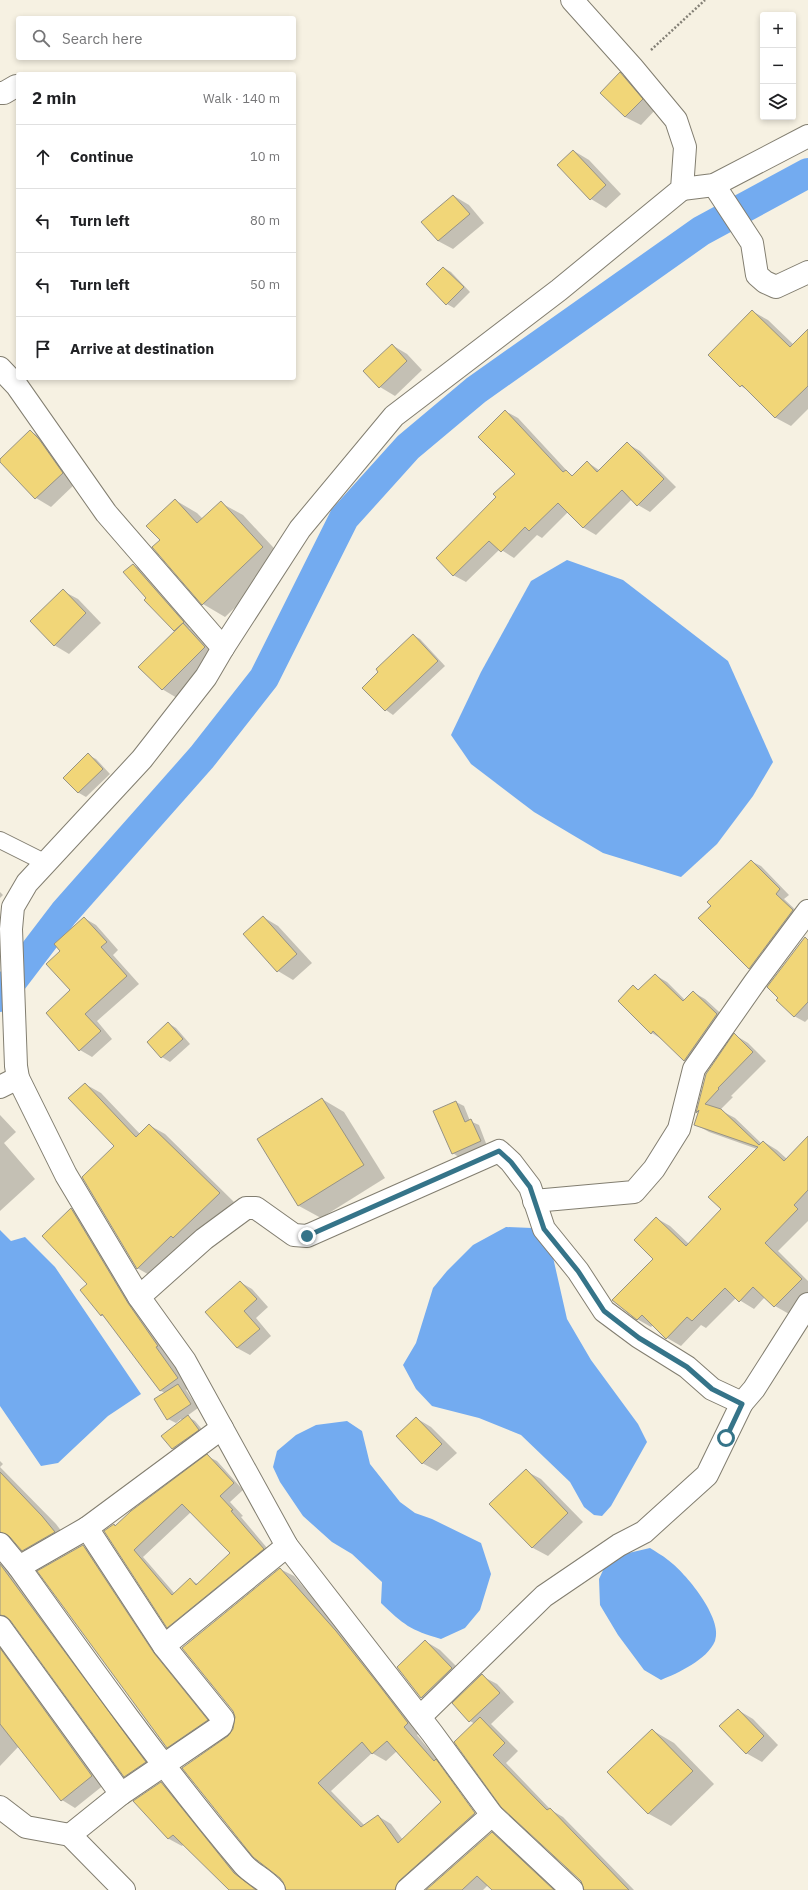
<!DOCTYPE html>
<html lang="en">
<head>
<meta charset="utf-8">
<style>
	body { margin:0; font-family:"IBM Plex Sans",sans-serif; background:#f6f6f6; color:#202124 }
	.controls { position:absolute; right:12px; top:12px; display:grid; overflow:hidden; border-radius:4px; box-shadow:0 2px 6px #0003 }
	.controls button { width:36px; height:36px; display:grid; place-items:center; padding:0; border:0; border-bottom:1px solid #e0e0e0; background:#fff; color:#202124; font:20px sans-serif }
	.stop { position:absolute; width:12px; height:12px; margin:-9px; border:3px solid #357489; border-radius:50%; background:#fff }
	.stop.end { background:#357489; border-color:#fff; box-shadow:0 1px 4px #0008 }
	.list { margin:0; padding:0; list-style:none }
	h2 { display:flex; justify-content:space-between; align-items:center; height:52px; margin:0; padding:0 16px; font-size:17px }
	h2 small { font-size:13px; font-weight:400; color:#757577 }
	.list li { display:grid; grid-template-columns:26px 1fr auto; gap:12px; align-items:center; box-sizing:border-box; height:64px; padding:0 16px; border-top:1px solid #e0e0e0 }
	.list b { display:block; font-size:15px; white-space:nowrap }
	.list em { font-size:13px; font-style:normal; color:#757577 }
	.icon { flex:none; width:22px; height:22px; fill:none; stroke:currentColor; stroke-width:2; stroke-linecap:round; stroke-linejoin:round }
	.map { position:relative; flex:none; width:808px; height:1890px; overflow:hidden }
	.search { position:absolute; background:#fff; box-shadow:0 2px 6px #0003; left:16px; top:16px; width:280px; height:44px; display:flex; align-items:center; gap:10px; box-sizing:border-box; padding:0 14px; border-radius:4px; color:#757577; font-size:15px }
	.panel { position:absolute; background:#fff; box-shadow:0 2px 6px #0003; left:16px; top:72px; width:280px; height:308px; border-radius:4px }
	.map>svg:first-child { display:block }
	.water { fill:#73abf0 }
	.shadow { fill:#0003; fill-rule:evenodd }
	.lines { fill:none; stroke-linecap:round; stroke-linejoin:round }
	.canal { stroke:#73abf0; stroke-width:30 }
	.building { fill:#f1d678; stroke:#979385; fill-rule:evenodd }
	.service-casing { stroke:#827e70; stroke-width:18 }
	.minor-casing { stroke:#827e70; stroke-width:24 }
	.secondary-casing { stroke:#827e70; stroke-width:24 }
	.path { stroke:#848076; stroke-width:2.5; stroke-dasharray:2 2; stroke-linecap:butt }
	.service { stroke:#fff; stroke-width:16 }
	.minor { stroke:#fff; stroke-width:22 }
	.secondary { stroke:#fff; stroke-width:22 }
	.route { stroke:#357489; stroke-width:5 }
</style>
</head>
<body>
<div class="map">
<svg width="808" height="1890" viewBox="0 0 808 1890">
	<rect width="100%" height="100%" fill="#f6f1e2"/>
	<g class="water">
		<polygon points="567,560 623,580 728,661 773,762 753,796 717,844 681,877 603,853 534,812 471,764 451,735 481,672 531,581"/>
		<polygon points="506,1227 532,1228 550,1244 567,1319 591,1360 638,1424 647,1442 611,1506 602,1516 594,1515 584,1507 570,1482 521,1435 479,1418 432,1406 416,1389 403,1365 416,1343 433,1288 447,1271 473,1245"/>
		<polygon points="0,1230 11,1241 25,1237 55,1267 141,1394 108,1416 58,1463 41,1466 0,1406"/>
		<path d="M347,1421L362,1431L370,1464L400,1502L415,1513L432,1519L481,1543L491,1574L480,1610L465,1628L441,1639C410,1630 404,1625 381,1603L382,1582L352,1554L332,1542L303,1516L280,1482L273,1467L277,1451L296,1435L316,1425Z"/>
		<path d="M650,1548C656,1552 662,1555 668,1560C685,1572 724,1619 715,1641C707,1660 678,1673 661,1680L644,1670L618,1635L600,1605L599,1579L605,1566L620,1555Z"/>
	</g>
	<g class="shadow">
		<polygon points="620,74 635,82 657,108 641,125 625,117 601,93"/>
		<polygon points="574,151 589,160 621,194 606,208 591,199"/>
		<polygon points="454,196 469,205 484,223 453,249 438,241"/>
		<polygon points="444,268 451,272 470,292 454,308 447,304 427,284"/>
		<polygon points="752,311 768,320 794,345 808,331 808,409 791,426 776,418 750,392 741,386"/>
		<polygon points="392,345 407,354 422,370 395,396 380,387"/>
		<polygon points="505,411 518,418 569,473 573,476 587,462 599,470 628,444 640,451 676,487 650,512 638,505 632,499 596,535 584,528 568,512 542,538 537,535 514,558 500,549 466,582 453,575 497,497 516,474"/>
		<polygon points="30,431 45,440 77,482 51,507 36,498 0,461"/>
		<polygon points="175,500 197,513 203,519 221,503 243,515 285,560 225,617 203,604 161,540"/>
		<polygon points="133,565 141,569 191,627 189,628 198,633 220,656 177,698 162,689 176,631 147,598"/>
		<polygon points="63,591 78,599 101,623 69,654 54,645"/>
		<polygon points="413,635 420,639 445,666 393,715 386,710 363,688"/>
		<polygon points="88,755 96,759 110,774 86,797 79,793 64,778"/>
		<polygon points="751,861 761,866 789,895 784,899 802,916 759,973 750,968 699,918"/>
		<polygon points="0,892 3,895 0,898"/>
		<polygon points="263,917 278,926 312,963 293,980 278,971"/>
		<polygon points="84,918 96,925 118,950 113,955 139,984 97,1021 112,1039 92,1057 80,1050 72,991 61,951"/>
		<polygon points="805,938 808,940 808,1019 805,1022 794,1016"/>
		<polygon points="655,975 667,982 685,1000 693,992 705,999 729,1021 697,1067 685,1060 663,1040 652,1033 633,987 640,990"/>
		<polygon points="168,1023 176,1028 190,1044 170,1062 162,1057 148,1042"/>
		<polygon points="735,1035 748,1043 766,1061 731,1096 733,1097 720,1110 735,1118 762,1144 764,1142 777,1150 787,1159 808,1151 808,1221 778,1251 808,1281 808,1294 789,1314 775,1306 765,1297 754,1309 736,1298 706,1328 701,1325 681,1346 667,1338 653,1325 651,1327 637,1319 654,1259 656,1218 670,1226 689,1244 723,1209 757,1149 709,1132 695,1124 706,1075"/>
		<polygon points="85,1084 101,1093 140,1134 149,1125 165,1134 234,1202 188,1246 153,1277 137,1268 115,1146"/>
		<polygon points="322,1099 344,1112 385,1178 321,1218 299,1206 258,1140"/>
		<polygon points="456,1102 464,1106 470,1121 479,1125 487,1146 460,1158 453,1153"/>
		<polygon points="0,1115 16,1132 4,1143 35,1179 0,1211"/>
		<polygon points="71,1209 84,1217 191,1386 186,1390 198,1408 187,1416 195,1421 206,1434 180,1453 173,1449 163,1436 182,1421 181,1419 176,1423 168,1419 165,1393 161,1391 107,1318 101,1315 89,1284"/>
		<polygon points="240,1282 252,1289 268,1307 256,1318 271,1336 250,1355 237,1348"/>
		<polygon points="416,1418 431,1427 457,1453 437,1471 422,1463"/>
		<path d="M207,1456L217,1461L243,1490L230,1502L243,1516L241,1517L273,1555L178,1633L168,1627L114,1525L116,1526ZM191,1512L231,1553L198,1584L190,1580L175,1594L143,1557Z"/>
		<polygon points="0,1461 3,1464 0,1467 56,1524 68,1540 36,1558 23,1550 13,1539 5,1542 159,1770 138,1784 125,1776 13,1622 7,1624 105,1784 75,1808 62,1800 19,1746 0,1766"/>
		<polygon points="526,1471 541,1479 583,1522 548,1556 533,1548 491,1504"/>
		<polygon points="83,1546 95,1553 219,1727 180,1754 167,1747"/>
		<path d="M280,1569L294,1576L349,1640L421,1731L417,1735L488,1821L411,1890H287L229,1737L234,1730ZM397,1751L442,1802L403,1840L391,1824L378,1816L365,1826L331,1791L372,1753L386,1761ZM437,1763H440L479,1817L477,1818Z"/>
		<polygon points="425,1641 440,1650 467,1677 437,1706 422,1698 398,1667"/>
		<polygon points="482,1676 497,1684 514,1702 491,1724 518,1751 506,1763 551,1810 563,1817 634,1890 585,1890 581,1880 502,1806 475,1724 470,1721"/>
		<polygon points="738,1710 753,1719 778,1745 762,1762 746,1753"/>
		<polygon points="652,1730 674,1743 714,1784 671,1826 649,1814 609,1772"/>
		<polygon points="161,1783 175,1791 252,1886 257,1890 231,1890 184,1844 182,1846 169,1839 135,1801"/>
		<polygon points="492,1833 505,1841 558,1890 493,1890 488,1885 483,1890 427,1890"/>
	</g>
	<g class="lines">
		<polyline class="canal" points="0,997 64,913 202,757 264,678 344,518 408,447 476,390 701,231 808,173"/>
	</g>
	<g class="building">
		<polygon points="620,72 643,99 625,117 600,93"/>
		<polygon points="573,150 606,185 590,200 557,165"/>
		<polygon points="453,195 470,214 438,241 421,222"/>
		<polygon points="443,267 464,287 446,305 426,284"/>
		<polygon points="752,310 790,347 808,329 808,386 775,418 742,385 740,387 708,355"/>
		<polygon points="392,344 407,361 379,388 363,371"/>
		<polygon points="505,410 563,472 566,470 572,476 587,461 597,472 627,442 664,479 637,506 622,490 583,528 558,503 529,531 525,527 501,552 489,541 453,576 436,558 496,497 493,494 515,474 478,437"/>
		<polygon points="30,430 39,439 63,473 35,499 0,462 0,459"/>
		<polygon points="175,499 197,523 221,501 263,547 202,605 152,547 160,540 146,526"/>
		<polygon points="133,564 184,622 174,631 144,600 146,598 123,572"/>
		<polygon points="63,589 86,613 54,646 30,621"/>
		<polygon points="183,623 205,647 162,690 138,667"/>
		<polygon points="413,634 438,661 385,711 362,688 378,672 376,669"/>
		<polygon points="88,753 103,769 78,793 63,778"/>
		<polygon points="751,860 780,889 776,894 793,910 749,969 698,918 711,906 707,902"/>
		<polygon points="263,916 297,954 277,972 243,934"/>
		<polygon points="84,917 107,942 101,947 127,976 85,1014 101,1031 79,1051 46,1013 70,990 46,964 60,951 54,944"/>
		<polygon points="805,937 808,940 808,1002 794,1017 776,1000 778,998 767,987"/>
		<polygon points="655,974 683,1001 693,991 717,1014 684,1061 653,1031 651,1034 618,1001 633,985 638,990"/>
		<polygon points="168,1022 183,1039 161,1058 147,1042"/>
		<polygon points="734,1033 753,1052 718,1088 719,1089 705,1104 721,1109 759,1145 763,1141 784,1161 808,1136 808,1190 794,1205 798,1209 765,1243 802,1279 774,1307 753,1287 739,1302 725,1288 692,1321 687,1317 666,1339 642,1315 637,1320 612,1300 653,1259 634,1240 656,1217 686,1246 721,1209 708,1197 758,1147 694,1125 699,1110 696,1113 706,1074"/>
		<polygon points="85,1083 136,1137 149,1124 220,1193 173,1238 171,1236 137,1269 82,1177 114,1146 68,1098"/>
		<polygon points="322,1098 364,1165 298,1206 257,1139"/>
		<polygon points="456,1101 465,1122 471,1119 481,1141 452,1154 433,1111"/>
		<polygon points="71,1208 128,1303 158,1346 156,1347 178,1378 160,1391 102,1314 101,1316 80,1290 87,1284 42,1236"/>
		<polygon points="240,1281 257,1299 244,1311 260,1329 237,1348 205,1312"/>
		<polygon points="178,1384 191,1404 167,1420 154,1399"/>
		<polygon points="188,1415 199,1430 172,1449 161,1436"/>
		<polygon points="416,1417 442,1444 422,1464 396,1436"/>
		<path d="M207,1454L234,1483L220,1496L233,1510L231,1511L264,1549L167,1628L104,1531L114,1524L115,1526L131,1511ZM182,1504L230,1553L196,1585L190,1578L172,1595L134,1550Z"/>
		<polygon points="526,1469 568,1513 532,1548 489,1504"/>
		<polygon points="0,1472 42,1516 55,1532 22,1551 9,1536 0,1532"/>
		<polygon points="83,1545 154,1653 208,1720 167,1748 37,1571"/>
		<polygon points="0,1564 146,1762 124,1777 10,1620 5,1616 0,1615"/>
		<path d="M280,1568L336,1631L379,1685L408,1723L404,1727L434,1761L436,1759L475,1813L399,1881L395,1890H286L283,1882L280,1878L253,1857L182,1768L228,1736L233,1729L235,1717L233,1711L182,1648ZM387,1741L441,1802L398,1843L378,1815L361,1827L318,1783L362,1742L372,1754Z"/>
		<polygon points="425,1640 452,1668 421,1698 397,1667"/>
		<polygon points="0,1648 92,1776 61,1801 0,1724"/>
		<polygon points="482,1674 500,1693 469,1722 452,1703"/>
		<polygon points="738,1709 764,1736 746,1754 719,1726"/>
		<polygon points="480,1717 505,1743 493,1755 547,1810 550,1808 629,1890 584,1890 581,1881 501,1807 454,1742"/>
		<polygon points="652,1729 693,1771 648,1814 607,1772"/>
		<polygon points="161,1782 234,1873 256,1890 229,1890 173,1835 168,1839 133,1801"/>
		<polygon points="492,1832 554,1890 492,1890 477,1876 462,1890 426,1890"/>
	</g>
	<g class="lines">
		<g class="service-casing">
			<polyline id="service" points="0,840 44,862"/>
		</g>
		<g class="minor-casing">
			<g id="minor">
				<polyline points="0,93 4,93 16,86"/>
				<polyline points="714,185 752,243 757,275 765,282 776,287 808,272"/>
				<polyline points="682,189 714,185 808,136"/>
				<polyline points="0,368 17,386 106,513 223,648"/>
				<polyline points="0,1087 18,1078"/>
				<polyline points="534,1201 634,1192 654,1169 679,1129 694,1069 755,982 808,911"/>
				<polyline points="139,1297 204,1239 246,1208 256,1208 294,1235 307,1236 499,1151 511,1162 530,1187 544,1229 578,1271 604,1311 639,1337 687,1367 712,1389 742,1403 754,1389 808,1304"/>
				<polyline points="222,1428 87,1528 164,1646 287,1546"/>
				<polyline points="0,1544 19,1567 87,1528"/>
				<path d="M19,1567C91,1668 164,1770 244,1865C252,1874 265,1879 274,1890"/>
				<polyline points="0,1627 121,1794 70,1835 124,1890"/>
				<polyline points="420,1717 544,1596 619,1545 644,1532 707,1475 742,1403"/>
				<polyline points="121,1794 221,1726 223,1719 164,1646"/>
				<polyline points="0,1807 26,1827 70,1835"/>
				<polyline points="407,1890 492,1815"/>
			</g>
		</g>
		<g class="secondary-casing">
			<polyline id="secondary" points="572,0 632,67 676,120 685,147 682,189 559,290 394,416 300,529 223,648 206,677 142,759 27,883 13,907 11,929 16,1066 18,1078 66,1175 139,1297 185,1361 287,1546 432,1733 492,1815 572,1890"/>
		</g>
		<polyline class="path" points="651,50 705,0"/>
		<use href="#service" class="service"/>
		<use href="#minor" class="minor"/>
		<use href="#secondary" class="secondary"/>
	</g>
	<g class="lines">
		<polyline class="route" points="307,1236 499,1151 511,1162 530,1187 544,1229 578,1271 604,1311 639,1338 687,1367 712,1389 742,1404 726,1438"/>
	</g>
</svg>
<div class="controls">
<button>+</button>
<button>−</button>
<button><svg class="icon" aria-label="layers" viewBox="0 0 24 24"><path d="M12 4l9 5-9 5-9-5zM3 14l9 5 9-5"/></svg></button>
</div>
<div class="stop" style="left:726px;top:1438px"></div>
<div class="stop end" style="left:307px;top:1236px"></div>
<div class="search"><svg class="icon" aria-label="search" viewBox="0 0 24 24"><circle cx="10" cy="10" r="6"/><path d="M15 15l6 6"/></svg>Search here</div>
<section class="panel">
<h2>2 min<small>Walk · 140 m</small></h2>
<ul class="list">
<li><svg class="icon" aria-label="ahead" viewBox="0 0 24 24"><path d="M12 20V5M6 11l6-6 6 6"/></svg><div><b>Continue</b></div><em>10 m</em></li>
<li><svg class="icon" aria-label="left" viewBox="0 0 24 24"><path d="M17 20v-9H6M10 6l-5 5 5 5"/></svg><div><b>Turn left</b></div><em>80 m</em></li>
<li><svg class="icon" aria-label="left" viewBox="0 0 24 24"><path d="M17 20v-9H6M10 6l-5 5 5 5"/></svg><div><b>Turn left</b></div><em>50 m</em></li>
<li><svg class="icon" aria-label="arrive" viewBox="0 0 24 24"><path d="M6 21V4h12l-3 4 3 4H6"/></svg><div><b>Arrive at destination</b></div></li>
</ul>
</section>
</div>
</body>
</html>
